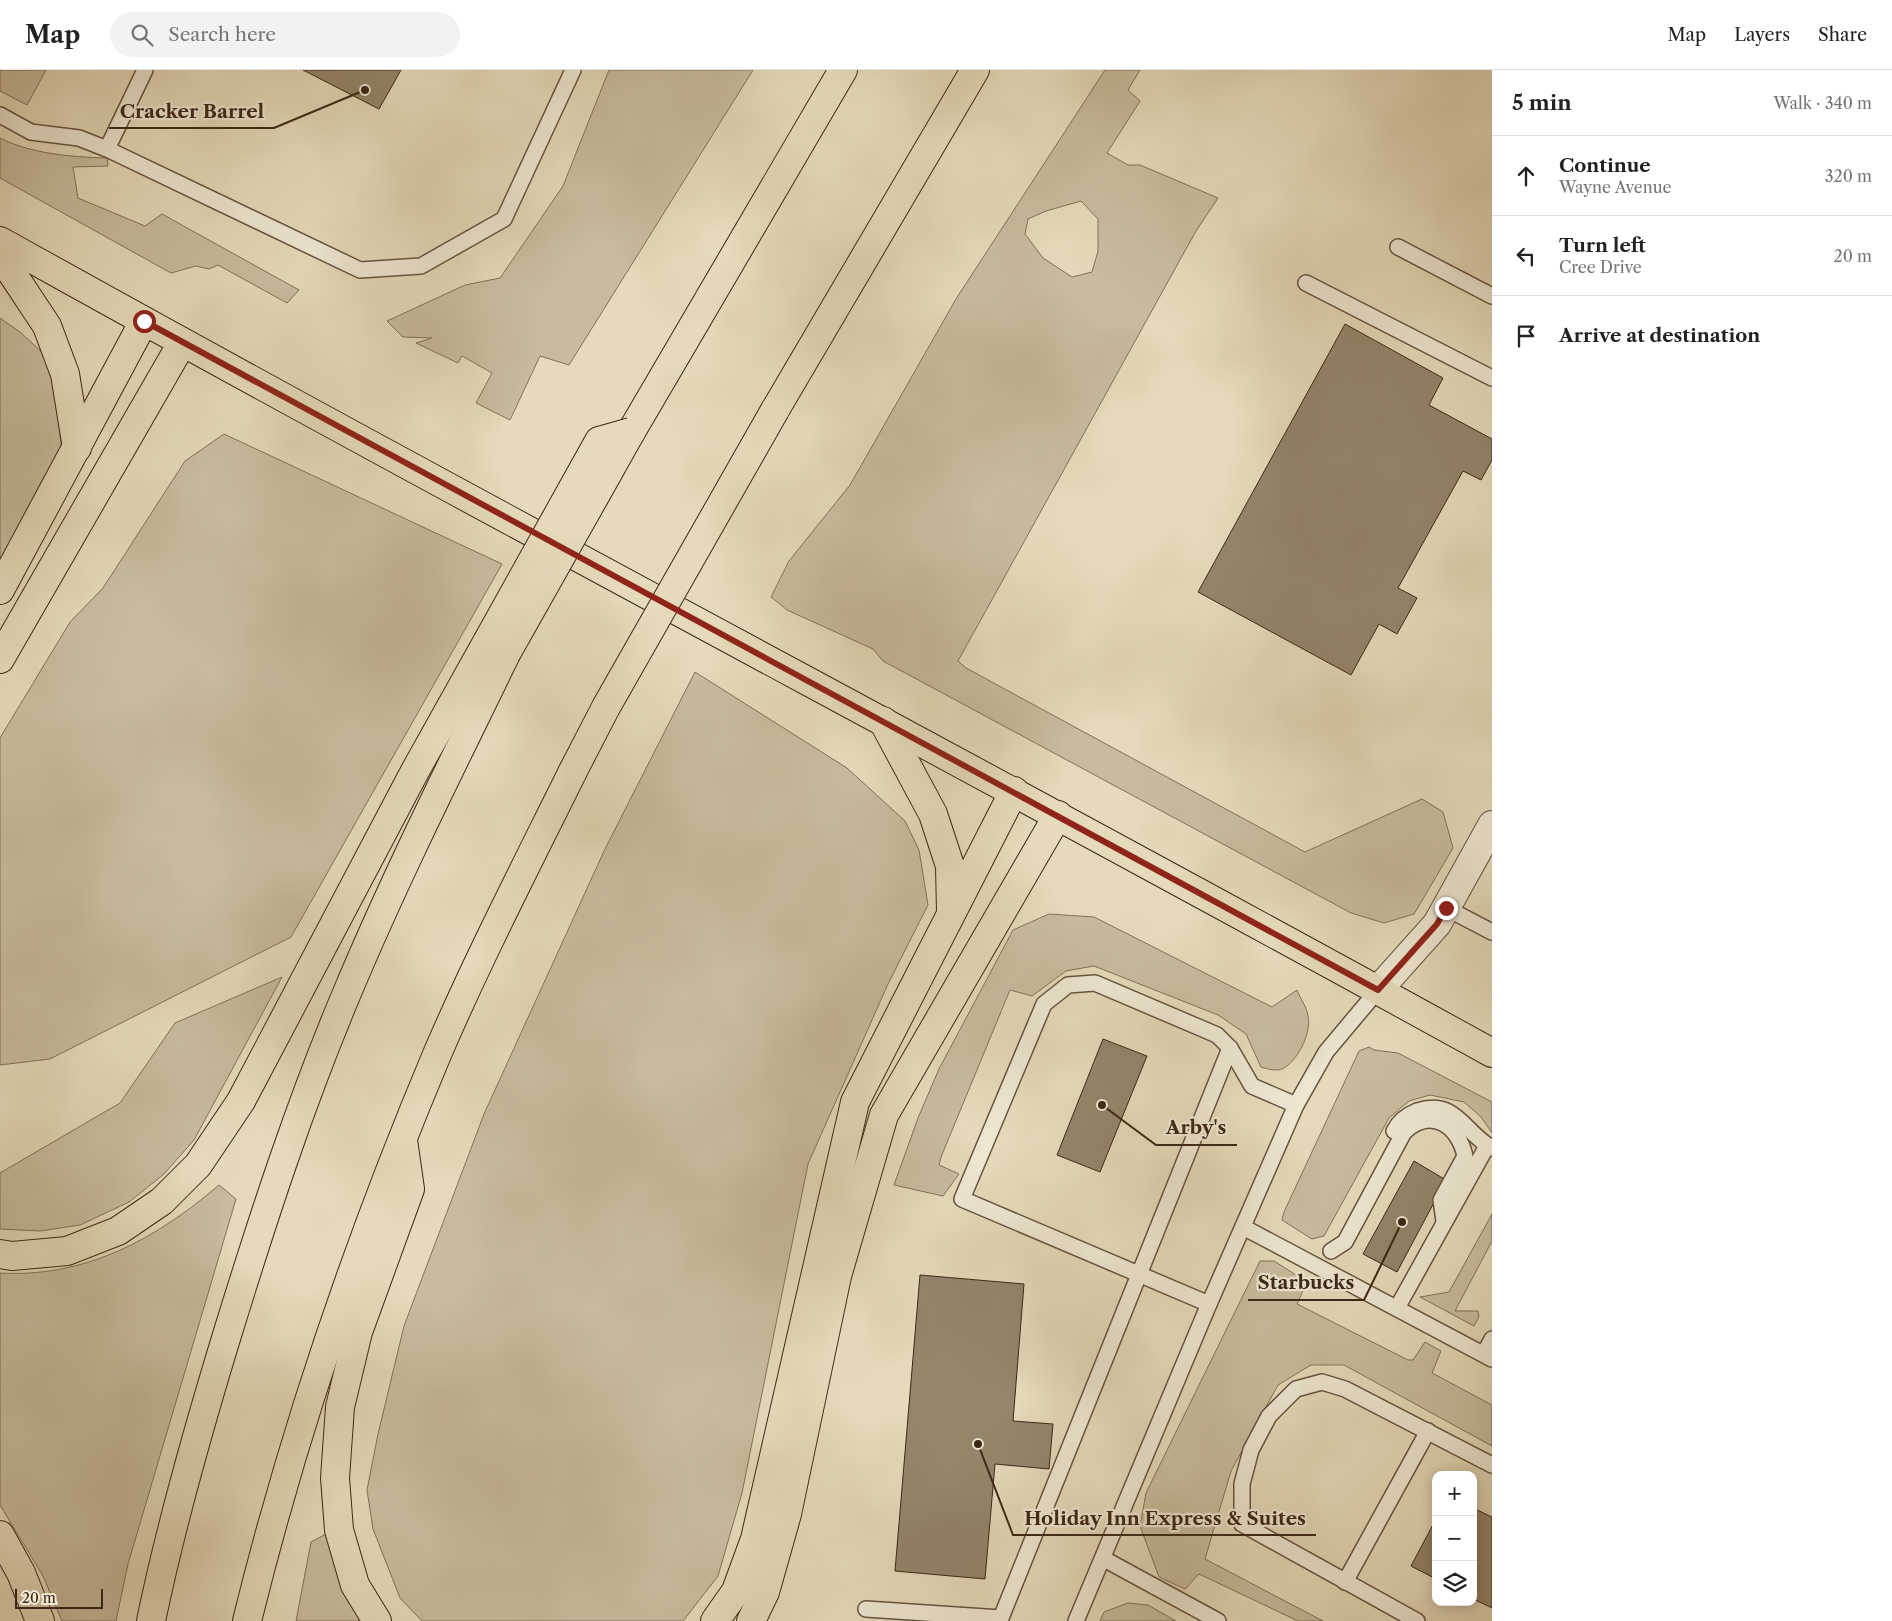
<!DOCTYPE html>
<html lang="en">
<head>
<meta charset="utf-8">
<style>
	body { margin:0; font-family:"Libre Caslon Text",serif; background:#f2f2f2; color:#222 }
	.controls { position:absolute; right:15px; bottom:15px; display:grid; overflow:hidden; border-radius:10px; box-shadow:0 2px 12px #0003 }
	.controls button { width:45px; height:45px; display:grid; place-items:center; padding:0; border:0; border-bottom:1px solid #e0e0e0; background:#fff; color:#222; font:25px sans-serif }
	.scale { position:absolute; left:15px; bottom:12px; width:88px; box-sizing:border-box; padding-left:5px; border:2px solid #3d2816; border-top:0; font-size:14px; line-height:18px; white-space:nowrap; color:#3d2816; -webkit-text-stroke:4px #eee7d2; paint-order:stroke }
	.stop { position:absolute; width:15px; height:15px; margin:-11px; border:4px solid #8f2418; border-radius:50%; background:#fff }
	.stop.end { background:#8f2418; border-color:#fff; box-shadow:0 1px 5px #0008 }
	.list { margin:0; padding:0; list-style:none }
	h2 { display:flex; justify-content:space-between; align-items:center; height:65px; margin:0; padding:0 20px; font-size:21px }
	h2 small { font-size:16px; font-weight:400; color:#767676 }
	.list li { display:grid; grid-template-columns:32px 1fr auto; gap:15px; align-items:center; box-sizing:border-box; height:80px; padding:0 20px; border-top:1px solid #e0e0e0 }
	.list b { display:block; font-size:19px; white-space:nowrap }
	.list p { margin:0; font-size:16px; white-space:nowrap; color:#767676 }
	.list em { font-size:16px; font-style:normal; color:#767676 }
	.icon { flex:none; width:28px; height:28px; fill:none; stroke:currentColor; stroke-width:2; stroke-linecap:round; stroke-linejoin:round }
	.map { position:relative; flex:none; width:1492px; height:1551px; overflow:hidden }
	header { display:flex; align-items:center; gap:30px; box-sizing:border-box; height:70px; padding:0 25px; background:#fff; border-bottom:1px solid #e0e0e0 }
	header strong { font-size:24px }
	nav { display:flex; gap:28px; margin-inline-start:auto; font-size:18px }
	.search { width:350px; height:45px; background:#f2f2f2; display:flex; align-items:center; gap:12px; box-sizing:border-box; padding:0 18px; border-radius:28px; color:#767676; font-size:19px }
	main { display:flex }
	aside { flex:1; background:#fff }
	.map>svg:first-child { display:block }
	.green { fill:#c8bc9e; stroke:#82725a; fill-rule:evenodd }
	.building { fill:#94856b; stroke:#3d2816 }
	.lines { fill:none; stroke-linecap:round; stroke-linejoin:round }
	.service-casing { stroke:#67543f; stroke-width:18 }
	.minor-casing { stroke:#67543f; stroke-width:30 }
	.primary-casing { stroke:#3d2816; stroke-width:30 }
	.motorway-casing { stroke:#3d2816; stroke-width:30 }
	.service { stroke:#eee7d2; stroke-width:15 }
	.minor { stroke:#eee7d2; stroke-width:28 }
	.primary { stroke:#e5daba; stroke-width:28 }
	.motorway { stroke:#e5daba; stroke-width:28 }
	.motorway-bridge-casing { stroke:#3d2816; stroke-width:30; stroke-linecap:butt }
	.motorway-bridge { stroke:#e5daba; stroke-width:28 }
	.route { stroke:#8f2418; stroke-width:6 }
	.leader { fill:none; stroke:#3d2816; stroke-width:2 }
	.callout-dot { fill:#3d2816; stroke:#eee7d2; stroke-width:2 }
	.callout-label { font-size:19px; text-anchor:middle; font-weight:bold; fill:#3d2816; stroke:#eee7d2; stroke-width:4.5; stroke-linejoin:round; paint-order:stroke }
</style>
</head>
<body>
<header>
<strong>Map</strong>
<div class="search"><svg class="icon" aria-label="search" viewBox="0 0 24 24"><circle cx="10" cy="10" r="6"/><path d="M15 15l6 6"/></svg>Search here</div>
<nav><a>Map</a><a>Layers</a><a>Share</a></nav>
</header>
<main>
<div class="map">
<svg width="1492" height="1551" viewBox="0 0 1492 1551">
	<rect width="100%" height="100%" fill="#e5daba"/>
	<filter id="stains"><feTurbulence type="fractalNoise" baseFrequency=".004" numOctaves="4"/><feColorMatrix values="0 0 0 0 .2 0 0 0 0 .09 0 0 0 0 .02 0 0 0 .5 -.17"/></filter>
	<radialGradient id="worn" r=".72"><stop offset=".6" stop-color="#630" stop-opacity="0"/><stop offset="1" stop-color="#630" stop-opacity=".3"/></radialGradient>
	<g class="green">
		<polygon points="0,0 46,0 27,35 0,21"/>
		<polygon points="609,0 753,0 569,295 540,286 510,350 476,333 492,303 462,286 458,293 416,273 432,268 403,267 387,251 465,215 500,208 563,116"/>
		<path d="M1105,0H1140L1128,20L1140,31L1107,83L1128,95H1140L1218,128L1196,161L958,591L966,598L1305,782L1422,729L1443,742L1453,778L1414,844L1384,853L1351,843L883,591L873,579L787,540L771,527L789,491L850,415L956,229ZM1081,131L1098,149V181L1092,202L1072,207L1043,188L1025,164L1028,149L1046,141Z"/>
		<path d="M0,68C32,84 71,87 107,88L108,96L73,97L78,128L145,156L162,144L299,220L287,233L218,195L209,199L196,196L171,203L0,108Z"/>
		<polygon points="0,248 20,262 46,286 53,305 62,382 0,489"/>
		<polygon points="224,364 502,494 291,867 50,989 0,995 0,668 70,552 103,518 185,391"/>
		<polygon points="695,602 847,698 905,751 919,780 928,835 888,914 808,1094 742,1423 718,1506 683,1551 422,1551 400,1528 373,1459 367,1420 378,1364 404,1256 484,1044 605,779"/>
		<path d="M1049,844L1094,847L1272,937L1297,920C1300,928 1307,937 1308,946C1312,962 1298,990 1284,998C1277,1002 1268,999 1261,997L1246,964L1218,945L1094,896L1066,901L1032,926L1010,920L941,1087L939,1095L959,1104L943,1126L894,1115L918,1048L939,999L1013,860Z"/>
		<polygon points="282,907 194,1070 164,1104 129,1132 80,1155 40,1161 0,1159 0,1103 120,1033 175,953"/>
		<polygon points="1369,977 1374,980 1398,983 1492,1032 1492,1063 1481,1047 1464,1032 1430,1025 1409,1031 1389,1048 1324,1166 1312,1169 1282,1150 1284,1142 1359,981"/>
		<path d="M219,1115L236,1129L128,1494L116,1551H62L43,1506L0,1435V1203C85,1208 156,1169 219,1115Z"/>
		<polygon points="1492,1144 1492,1171 1455,1241 1478,1241 1479,1247 1474,1256 1420,1227 1449,1222"/>
		<polygon points="1260,1191 1274,1191 1307,1212 1297,1234 1408,1290 1413,1290 1425,1272 1441,1281 1432,1303 1492,1335 1492,1376 1344,1295 1311,1295 1278,1315 1231,1401 1205,1489 1323,1551 1298,1551 1199,1504 1185,1519 1159,1507 1140,1456 1146,1423"/>
		<polygon points="326,1464 361,1551 296,1551 311,1472"/>
		<polygon points="1128,1533 1148,1535 1176,1551 1100,1551 1104,1542"/>
	</g>
	<g class="building">
		<polygon points="303,0 401,0 379,39"/>
		<polygon points="1345,254 1443,308 1429,335 1492,369 1492,390 1481,410 1463,401 1398,518 1417,528 1397,564 1379,554 1351,605 1198,522"/>
		<polygon points="1103,969 1147,986 1100,1102 1057,1085"/>
		<polygon points="1414,1091 1446,1110 1397,1202 1363,1184"/>
		<polygon points="920,1205 1024,1214 1013,1351 1053,1354 1049,1399 995,1394 985,1509 895,1501"/>
		<polygon points="1473,1438 1492,1447 1492,1538 1473,1529"/>
		<polygon points="1436,1449 1436,1509 1411,1496"/>
	</g>
	<g class="lines">
		<g class="service-casing">
			<g id="service">
				<polyline points="0,45 31,62 79,68 107,79 360,200 421,196 504,149 573,0"/>
				<polyline points="107,79 145,0"/>
				<polyline points="1398,177 1492,226"/>
				<polyline points="1306,213 1492,308"/>
				<polyline points="1446,838 1492,862"/>
				<path d="M1394,1061C1399,1051 1407,1045 1417,1041C1456,1028 1464,1063 1492,1078"/>
				<polyline points="1243,1157 1492,1289"/>
				<path d="M1331,1181L1345,1172L1404,1062C1430,1037 1458,1054 1465,1086L1441,1130L1444,1151"/>
				<polyline points="1209,1234 962,1129 1044,934 1068,915 1095,913 1217,965 1230,978 1252,1016 1296,1035"/>
				<polyline points="1397,1238 1487,1076"/>
				<polyline points="1484,1284 1492,1269"/>
				<polyline points="1104,1489 1218,1551"/>
				<polyline points="1345,1512 1428,1361"/>
				<polyline points="866,1539 1001,1548 1230,978"/>
				<polyline points="1076,1551 1209,1234 1296,1035 1326,982 1378,920"/>
				<polyline points="1417,1551 1242,1454 1242,1414 1251,1380 1269,1346 1296,1319 1322,1312 1345,1319 1492,1395"/>
			</g>
		</g>
		<g class="minor-casing">
			<polyline id="minor" points="1378,920 1437,854 1492,755"/>
		</g>
		<g class="primary-casing">
			<path id="primary" d="M0,171C495,447 996,709 1492,983"/>
		</g>
		<g class="motorway-casing">
			<g id="motorway">
				<polyline points="0,185 47,256 65,304 77,378"/>
				<polyline points="775,340 975,0"/>
				<polyline points="631,362 843,0"/>
				<polyline points="0,520 144,251"/>
				<polyline points="0,589 182,273"/>
				<polyline points="883,651 933,744 950,796 951,842"/>
				<polyline points="0,1184 12,1186 67,1181 118,1161 162,1131 198,1095 241,1031 415,701 487,572"/>
				<polyline points="0,1465 21,1503 40,1551"/>
				<path d="M151,1551C171,1454 198,1360 227,1265C263,1148 301,1031 349,918C397,804 452,695 506,584"/>
				<path d="M247,1551C295,1356 360,1167 438,982C479,887 527,794 573,701"/>
				<polyline points="377,1551 355,1515 339,1460 335,1408 340,1337 358,1262 410,1119 403,1070"/>
				<polyline points="715,1551 736,1521 755,1469 855,1032 1014,721"/>
				<polyline points="751,1551 765,1522 787,1444 837,1206 884,1045 1058,745"/>
			</g>
		</g>
		<use href="#service" class="service"/>
		<use href="#minor" class="minor"/>
		<use href="#primary" class="primary"/>
		<use href="#motorway" class="motorway"/>
		<g class="motorway-bridge-casing">
			<g id="motorway-bridge">
				<polyline points="487,572 599,371 631,362"/>
				<polyline points="506,584 631,362"/>
				<polyline points="573,701 606,637 775,340"/>
			</g>
		</g>
		<use href="#motorway-bridge" class="motorway-bridge"/>
	</g>
	<g class="lines">
		<polyline class="route" points="144,251 1378,920 1437,854 1446,838"/>
	</g>
	<path class="leader" d="M365 20L274 58H109M1102 1035L1156 1075H1237M1402 1152L1364 1230H1248M978 1374L1013 1465H1316"/>
	<g class="callout-dot">
		<circle cx="365" cy="20" r="5"/>
		<circle cx="1102" cy="1035" r="5"/>
		<circle cx="1402" cy="1152" r="5"/>
		<circle cx="978" cy="1374" r="5"/>
	</g>
	<g class="callout-label">
		<text x="192" y="48">Cracker Barrel</text>
		<text x="1196" y="1064">Arby's</text>
		<text x="1306" y="1219">Starbucks</text>
		<text x="1165" y="1455">Holiday Inn Express &amp; Suites</text>
	</g>
	<rect width="100%" height="100%" filter="url(#stains)"/>
	<rect width="100%" height="100%" fill="url(#worn)"/>
</svg>
<div class="controls">
<button>+</button>
<button>−</button>
<button><svg class="icon" aria-label="layers" viewBox="0 0 24 24"><path d="M12 4l9 5-9 5-9-5zM3 14l9 5 9-5"/></svg></button>
</div>
<div class="scale">20 m</div>
<div class="stop" style="left:144px;top:251px"></div>
<div class="stop end" style="left:1446px;top:838px"></div>
</div>
<aside>
<h2>5 min<small>Walk · 340 m</small></h2>
<ul class="list">
<li><svg class="icon" aria-label="ahead" viewBox="0 0 24 24"><path d="M12 20V5M6 11l6-6 6 6"/></svg><div><b>Continue</b><p>Wayne Avenue</p></div><em>320 m</em></li>
<li><svg class="icon" aria-label="left" viewBox="0 0 24 24"><path d="M17 20v-9H6M10 6l-5 5 5 5"/></svg><div><b>Turn left</b><p>Cree Drive</p></div><em>20 m</em></li>
<li><svg class="icon" aria-label="arrive" viewBox="0 0 24 24"><path d="M6 21V4h12l-3 4 3 4H6"/></svg><div><b>Arrive at destination</b></div></li>
</ul>
</aside>
</main>
</body>
</html>
